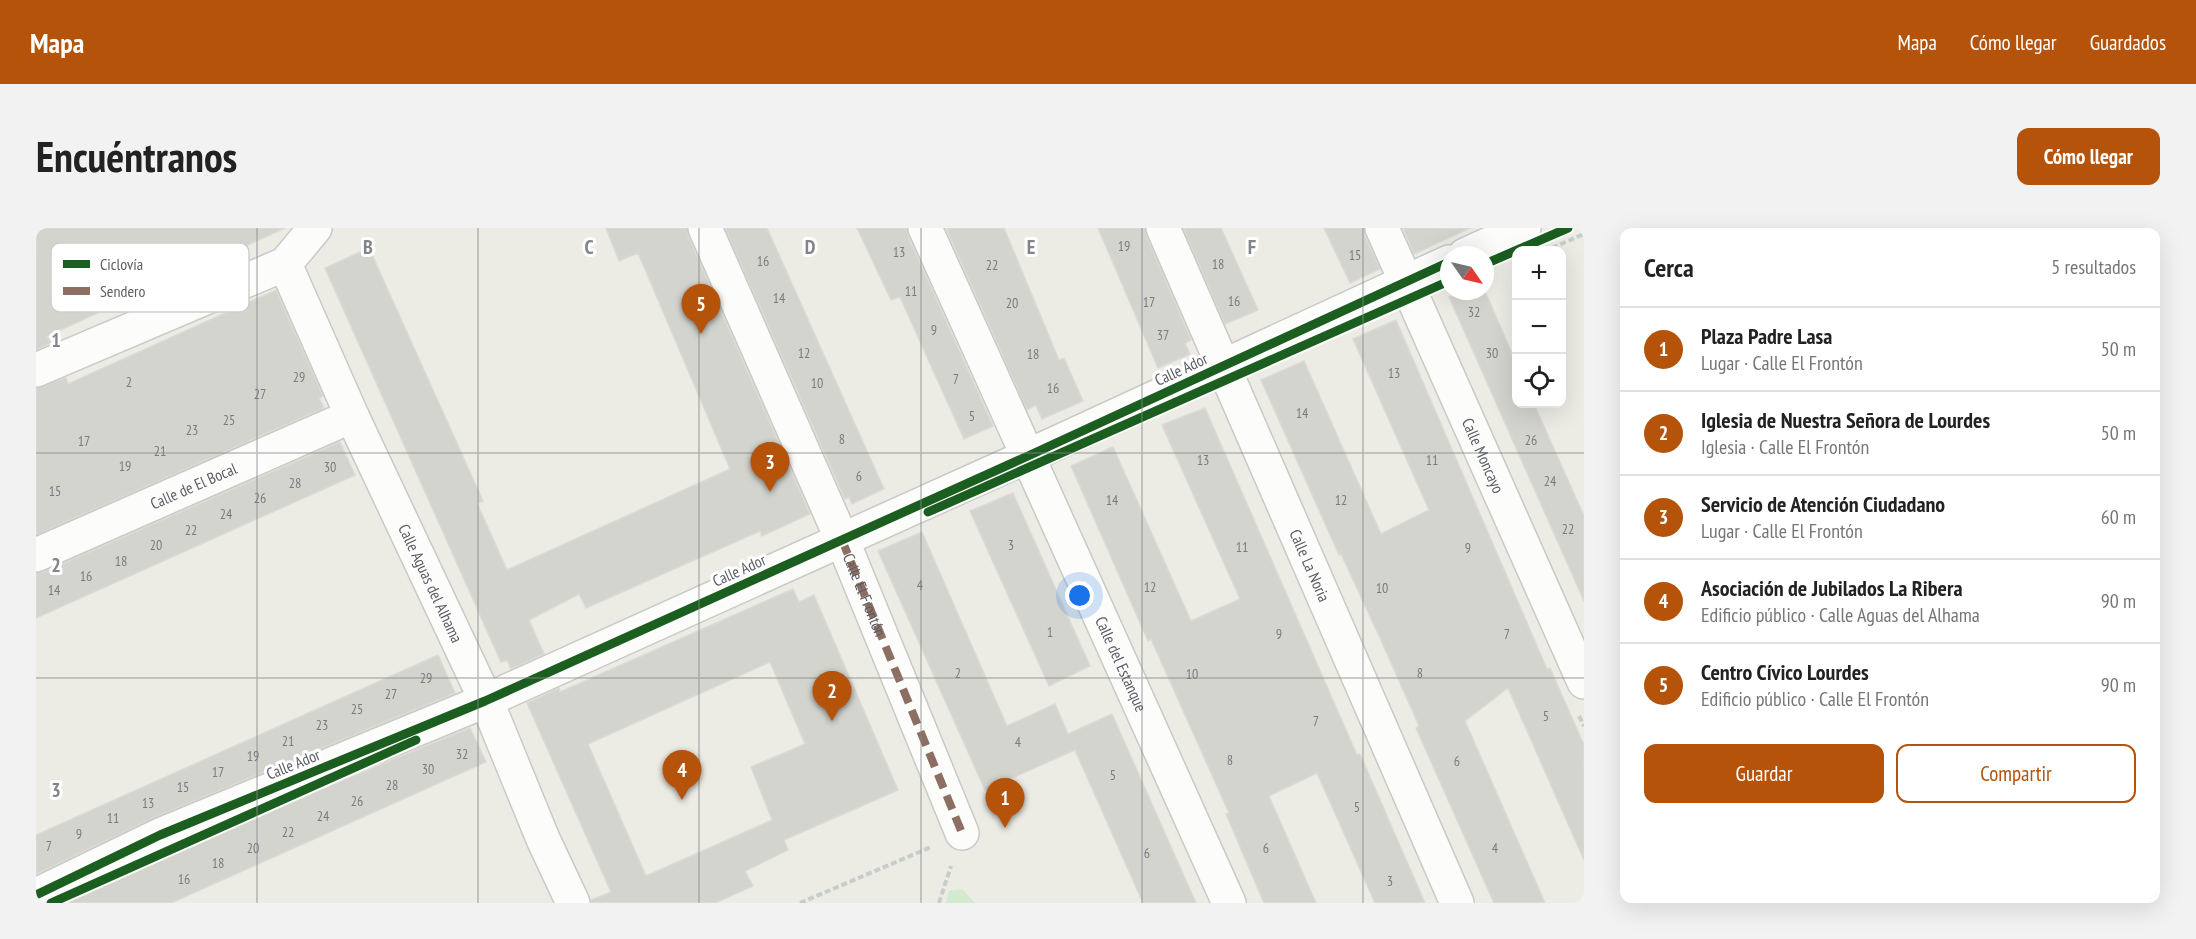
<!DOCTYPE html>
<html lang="es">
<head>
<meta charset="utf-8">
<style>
	body { margin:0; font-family:"PT Sans Narrow",sans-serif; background:#f2f2f2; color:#222 }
	.controls { position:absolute; right:18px; top:18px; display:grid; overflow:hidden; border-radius:12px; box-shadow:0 6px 24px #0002 }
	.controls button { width:54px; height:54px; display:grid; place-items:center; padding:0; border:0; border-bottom:2px solid #e0e0e0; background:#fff; color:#222; font:30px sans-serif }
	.compass { position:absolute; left:1404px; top:18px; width:54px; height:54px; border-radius:50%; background:#fff; box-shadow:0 6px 24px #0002; rotate:124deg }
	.you { position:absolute; left:1044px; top:368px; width:21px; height:21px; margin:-15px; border:4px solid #fff; border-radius:50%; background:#1a73e8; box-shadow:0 0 0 9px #1a73e833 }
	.badge { display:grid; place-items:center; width:39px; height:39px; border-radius:50%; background:#b45309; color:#fff; font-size:20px; font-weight:700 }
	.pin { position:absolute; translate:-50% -50px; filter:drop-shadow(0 2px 3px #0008) }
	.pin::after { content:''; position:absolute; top:32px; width:21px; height:18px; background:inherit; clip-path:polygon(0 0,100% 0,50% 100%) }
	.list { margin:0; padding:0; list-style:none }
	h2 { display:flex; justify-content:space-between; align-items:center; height:78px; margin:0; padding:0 24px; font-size:26px }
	h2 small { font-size:20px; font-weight:400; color:#767676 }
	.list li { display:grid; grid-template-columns:39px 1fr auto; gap:18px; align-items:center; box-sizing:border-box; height:84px; padding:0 24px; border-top:2px solid #e0e0e0 }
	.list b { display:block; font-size:22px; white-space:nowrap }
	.list p { margin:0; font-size:20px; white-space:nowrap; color:#767676 }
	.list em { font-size:20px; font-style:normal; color:#767676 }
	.actions { display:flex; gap:12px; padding:18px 24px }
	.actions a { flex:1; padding:14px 0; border:2px solid #b45309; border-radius:12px; text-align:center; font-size:21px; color:#b45309 }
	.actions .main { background:#b45309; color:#fff }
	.icon { flex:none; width:33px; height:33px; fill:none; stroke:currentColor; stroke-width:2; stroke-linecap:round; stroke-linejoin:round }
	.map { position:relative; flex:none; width:1548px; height:675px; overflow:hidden; border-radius:12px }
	header { display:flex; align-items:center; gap:36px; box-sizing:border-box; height:84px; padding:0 30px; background:#b45309; color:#fff }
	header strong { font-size:28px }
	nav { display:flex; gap:33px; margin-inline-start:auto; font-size:21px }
	.intro { display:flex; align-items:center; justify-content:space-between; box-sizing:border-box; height:144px; padding:0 36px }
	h1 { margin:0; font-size:42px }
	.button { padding:15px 27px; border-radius:12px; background:#b45309; color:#fff; font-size:21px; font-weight:700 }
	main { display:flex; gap:36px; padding:0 36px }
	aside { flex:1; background:#fff; border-radius:12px; box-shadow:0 6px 24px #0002 }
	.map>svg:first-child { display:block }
	.green { fill:#d1ead0 }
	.building { fill:#d4d4cf; stroke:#dbdad4; stroke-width:1.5; fill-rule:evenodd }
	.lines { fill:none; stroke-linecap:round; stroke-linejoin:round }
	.street-casing { stroke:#c9cac8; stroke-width:36 }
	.path { stroke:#c7cdca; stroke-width:4; stroke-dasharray:6 3; stroke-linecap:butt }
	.street { stroke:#fcfcfb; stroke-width:33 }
	.quiet { stroke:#8d6e63; stroke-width:8; stroke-dasharray:15 8; stroke-linecap:butt }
	.cycleway-casing { stroke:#fff; stroke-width:13 }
	.cycleway { stroke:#1b5e20; stroke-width:9 }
	.grid { fill:none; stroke:#838588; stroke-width:1.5; stroke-opacity:0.55 }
	.labels { text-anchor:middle; stroke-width:6; stroke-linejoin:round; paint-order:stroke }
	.number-label { font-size:14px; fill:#797b7f }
	.street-label { font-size:16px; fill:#5a5d64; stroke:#fff }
	.key { fill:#fff; stroke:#ceced0; stroke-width:1.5 }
	.key-label { font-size:16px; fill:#5a5d64 }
	.grid-label { font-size:20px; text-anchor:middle; font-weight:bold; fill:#838588; stroke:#fff; stroke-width:6; stroke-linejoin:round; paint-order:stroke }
</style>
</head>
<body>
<header>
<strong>Mapa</strong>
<nav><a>Mapa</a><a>Cómo llegar</a><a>Guardados</a></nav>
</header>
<div class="intro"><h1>Encuéntranos</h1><a class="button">Cómo llegar</a></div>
<main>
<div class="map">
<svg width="1548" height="675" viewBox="0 0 1548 675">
	<rect width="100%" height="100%" fill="#ecebe4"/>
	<polygon class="green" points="926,661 939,675 910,675 913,663"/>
	<g class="building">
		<polygon points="0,0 249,0 11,108 15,115 0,122"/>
		<polygon points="570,0 651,0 652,8 774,286 726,308 724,303 550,380 543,366 493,392 508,426 475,441 471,432 465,434 289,40 333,20 447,273 441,275 471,342 694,241 602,25 583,33"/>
		<polygon points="689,0 731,0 848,261 816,276 813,269 809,271"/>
		<polygon points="821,0 871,0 872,8 957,198 928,211 864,69 855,72"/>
		<polygon points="910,0 968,0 1023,132 1028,130 1047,173 1006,191 1000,177 991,182"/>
		<polygon points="1062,0 1109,0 1110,7 1155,112 1149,115 1154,126 1122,140"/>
		<polygon points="1147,0 1185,0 1222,82 1189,96"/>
		<polygon points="1288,0 1328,0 1329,8 1344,41 1314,55"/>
		<polygon points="1367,0 1434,0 1378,26"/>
		<polygon points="240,62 287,168 283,170 288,180 0,307 0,160 30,150 32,156"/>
		<polygon points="1427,63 1449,63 1480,135 1480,176 1498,176 1548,288 1548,373 1413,69"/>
		<polygon points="1360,92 1511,441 1514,440 1548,517 1548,632 1472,460 1429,493 1509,675 1458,675 1380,500 1383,498 1344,410 1305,326 1303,327 1225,152 1268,133 1345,306 1393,282 1317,111"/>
		<polygon points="1169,180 1321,527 1324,526 1389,675 1339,675 1281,545 1233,568 1280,675 1228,675 1190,586 1193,585 1115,411 1112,413 1035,238 1077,219 1155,393 1204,371 1126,197"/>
		<polygon points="304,214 319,247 0,390 0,345 8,344"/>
		<polygon points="977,265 1054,438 1013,458 934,283"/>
		<polygon points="886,304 971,498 1019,476 1032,506 1076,486 1160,675 1107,675 1039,522 949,562 842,323"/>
		<path d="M757,361L763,374L778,367L862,562L748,612L752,622L709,643L717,658L679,675H555V672L575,664L491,475L523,460L524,464ZM734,434L769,516L715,539L736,592L610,648L552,516Z"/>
		<polygon points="402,427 419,465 117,590 0,646 0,607"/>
		<polygon points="434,500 450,534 135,675 27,675 132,624"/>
	</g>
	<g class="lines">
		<g class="street-casing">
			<g id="street">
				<path id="s1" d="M669,0L810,321L926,605"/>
				<path id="s2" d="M889,0L1193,675"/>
				<path id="s3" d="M1127,0L1421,675"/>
				<path id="s4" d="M1346,0L1548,454"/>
				<polyline points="1429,27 1488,0"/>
				<path id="s5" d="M249,36L316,188L453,479L507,611L537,675"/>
				<polyline points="0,142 249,36 279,0"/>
				<path id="s6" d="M0,327L316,188"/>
				<polyline points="0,667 124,607 449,473 992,228 1413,34"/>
			</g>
		</g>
		<g class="path">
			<polyline points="1516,20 1548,6"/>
			<polyline points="1543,488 1548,498"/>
			<polyline points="764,675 895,619"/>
			<polyline points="903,675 915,638"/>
		</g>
		<use href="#street" class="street"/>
		<polyline class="quiet" points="806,312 926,605"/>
		<g class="cycleway-casing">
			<g id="cycleway">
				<polyline points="1449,36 1532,0"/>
				<polyline points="892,284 1413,53"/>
				<polyline points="0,667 124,607 449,473 992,228 1413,34"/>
				<polyline points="15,675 380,512"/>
			</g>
		</g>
		<use href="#cycleway" class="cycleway"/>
	</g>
	<path class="grid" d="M221,0V675M442,0V675M663,0V675M885,0V675M1106,0V675M1327,0V675M0,225H1548M0,450H1548"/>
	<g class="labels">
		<g class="number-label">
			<text x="1088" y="23">19</text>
			<text x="863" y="29">13</text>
			<text x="1319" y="32">15</text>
			<text x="727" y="38">16</text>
			<text x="1182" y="41">18</text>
			<text x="956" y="42">22</text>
			<text x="875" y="68">11</text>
			<text x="743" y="75">14</text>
			<text x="1198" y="78">16</text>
			<text x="1113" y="79">17</text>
			<text x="976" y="80">20</text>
			<text x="1438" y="89">32</text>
			<text x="898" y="107">9</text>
			<text x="1127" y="112">37</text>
			<text x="768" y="130">12</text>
			<text x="1456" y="130">30</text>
			<text x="997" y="131">18</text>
			<text x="1358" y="150">13</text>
			<text x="263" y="154">29</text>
			<text x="920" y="156">7</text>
			<text x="93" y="159">2</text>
			<text x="781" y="160">10</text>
			<text x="1017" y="165">16</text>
			<text x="224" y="171">27</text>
			<text x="1266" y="190">14</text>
			<text x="936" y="193">5</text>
			<text x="193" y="197">25</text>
			<text x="156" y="207">23</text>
			<text x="806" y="216">8</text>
			<text x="1495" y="217">26</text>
			<text x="48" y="218">17</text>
			<text x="124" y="228">21</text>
			<text x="1167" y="237">13</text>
			<text x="1396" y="237">11</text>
			<text x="89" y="243">19</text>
			<text x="294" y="244">30</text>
			<text x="823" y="253">6</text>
			<text x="1514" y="258">24</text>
			<text x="259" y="260">28</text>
			<text x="19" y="268">15</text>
			<text x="224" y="275">26</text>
			<text x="1076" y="277">14</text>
			<text x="1305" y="277">12</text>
			<text x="190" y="291">24</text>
			<text x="1532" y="306">22</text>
			<text x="155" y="307">22</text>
			<text x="120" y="322">20</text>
			<text x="975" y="322">3</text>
			<text x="1206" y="324">11</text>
			<text x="1432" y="325">9</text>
			<text x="85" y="338">18</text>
			<text x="50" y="353">16</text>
			<text x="884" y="362">4</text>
			<text x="1114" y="364">12</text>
			<text x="1346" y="365">10</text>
			<text x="18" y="367">14</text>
			<text x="1014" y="409">1</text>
			<text x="1243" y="411">9</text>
			<text x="1471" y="411">7</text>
			<text x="922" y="450">2</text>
			<text x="1384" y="450">8</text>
			<text x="1156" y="451">10</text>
			<text x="390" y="455">29</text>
			<text x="355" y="471">27</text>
			<text x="321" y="486">25</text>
			<text x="1510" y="493">5</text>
			<text x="1280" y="498">7</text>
			<text x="286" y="502">23</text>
			<text x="252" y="518">21</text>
			<text x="982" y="519">4</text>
			<text x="426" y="531">32</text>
			<text x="217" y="533">19</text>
			<text x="1194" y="537">8</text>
			<text x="1421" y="538">6</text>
			<text x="392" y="546">30</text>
			<text x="182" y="549">17</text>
			<text x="1077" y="552">5</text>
			<text x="356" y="562">28</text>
			<text x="147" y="564">15</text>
			<text x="321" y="578">26</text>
			<text x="112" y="580">13</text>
			<text x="1321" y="584">5</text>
			<text x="287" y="593">24</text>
			<text x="77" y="595">11</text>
			<text x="252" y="609">22</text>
			<text x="43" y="611">9</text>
			<text x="13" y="623">7</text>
			<text x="217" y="625">20</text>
			<text x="1230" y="625">6</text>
			<text x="1459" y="625">4</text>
			<text x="1111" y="630">6</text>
			<text x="182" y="640">18</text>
			<text x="148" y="656">16</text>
			<text x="1354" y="658">3</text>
		</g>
		<g class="street-label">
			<text transform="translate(1145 141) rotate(-25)" y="6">Calle Ador</text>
			<text dy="6" stroke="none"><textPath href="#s4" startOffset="249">Calle Moncayo</textPath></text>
			<text dy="6" stroke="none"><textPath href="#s6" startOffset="172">Calle de El Bocal</textPath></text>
			<text dy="6" stroke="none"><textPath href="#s3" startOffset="368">Calle La Noria</textPath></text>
			<text transform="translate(703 342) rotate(-24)" y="6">Calle Ador</text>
			<text dy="6" stroke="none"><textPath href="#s5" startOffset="351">Calle Aguas del Alhama</textPath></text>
			<text dy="6" stroke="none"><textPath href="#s1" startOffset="400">Calle El Frontón</textPath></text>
			<text dy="6" stroke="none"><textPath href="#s2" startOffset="478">Calle del Estanque</textPath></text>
			<text transform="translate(257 536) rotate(-22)" y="6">Calle Ador</text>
		</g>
	</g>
	<rect x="15" y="15" width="198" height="69" rx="9" class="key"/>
	<rect x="27" y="32" width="27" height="8" fill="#1b5e20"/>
	<rect x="27" y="59" width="27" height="8" fill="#8d6e63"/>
	<g class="key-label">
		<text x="64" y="42">Ciclovía</text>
		<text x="64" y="69">Sendero</text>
	</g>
	<g class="grid-label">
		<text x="332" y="26">B</text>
		<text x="553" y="26">C</text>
		<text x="774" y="26">D</text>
		<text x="995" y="26">E</text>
		<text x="1216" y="26">F</text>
		<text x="20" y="119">1</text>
		<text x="20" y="344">2</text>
		<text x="20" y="569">3</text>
	</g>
</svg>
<div class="controls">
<button>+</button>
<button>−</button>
<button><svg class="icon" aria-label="locate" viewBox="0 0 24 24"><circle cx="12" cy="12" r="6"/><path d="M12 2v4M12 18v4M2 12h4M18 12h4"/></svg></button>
</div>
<svg class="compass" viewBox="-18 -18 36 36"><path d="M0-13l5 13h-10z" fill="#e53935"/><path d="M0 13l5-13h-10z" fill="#767676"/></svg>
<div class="you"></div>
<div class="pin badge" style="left:969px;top:600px">1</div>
<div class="pin badge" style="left:796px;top:493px">2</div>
<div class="pin badge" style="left:734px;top:264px">3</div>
<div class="pin badge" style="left:646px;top:572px">4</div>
<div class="pin badge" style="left:665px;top:106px">5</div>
</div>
<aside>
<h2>Cerca<small>5 resultados</small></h2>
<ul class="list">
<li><span class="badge">1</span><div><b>Plaza Padre Lasa</b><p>Lugar · Calle El Frontón</p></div><em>50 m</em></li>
<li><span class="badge">2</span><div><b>Iglesia de Nuestra Señora de Lourdes</b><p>Iglesia · Calle El Frontón</p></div><em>50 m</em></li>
<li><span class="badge">3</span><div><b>Servicio de Atención Ciudadano</b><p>Lugar · Calle El Frontón</p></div><em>60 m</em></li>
<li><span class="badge">4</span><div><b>Asociación de Jubilados La Ribera</b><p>Edificio público · Calle Aguas del Alhama</p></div><em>90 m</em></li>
<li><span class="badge">5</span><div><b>Centro Cívico Lourdes</b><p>Edificio público · Calle El Frontón</p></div><em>90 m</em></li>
</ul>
<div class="actions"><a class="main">Guardar</a><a>Compartir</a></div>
</aside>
</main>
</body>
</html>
